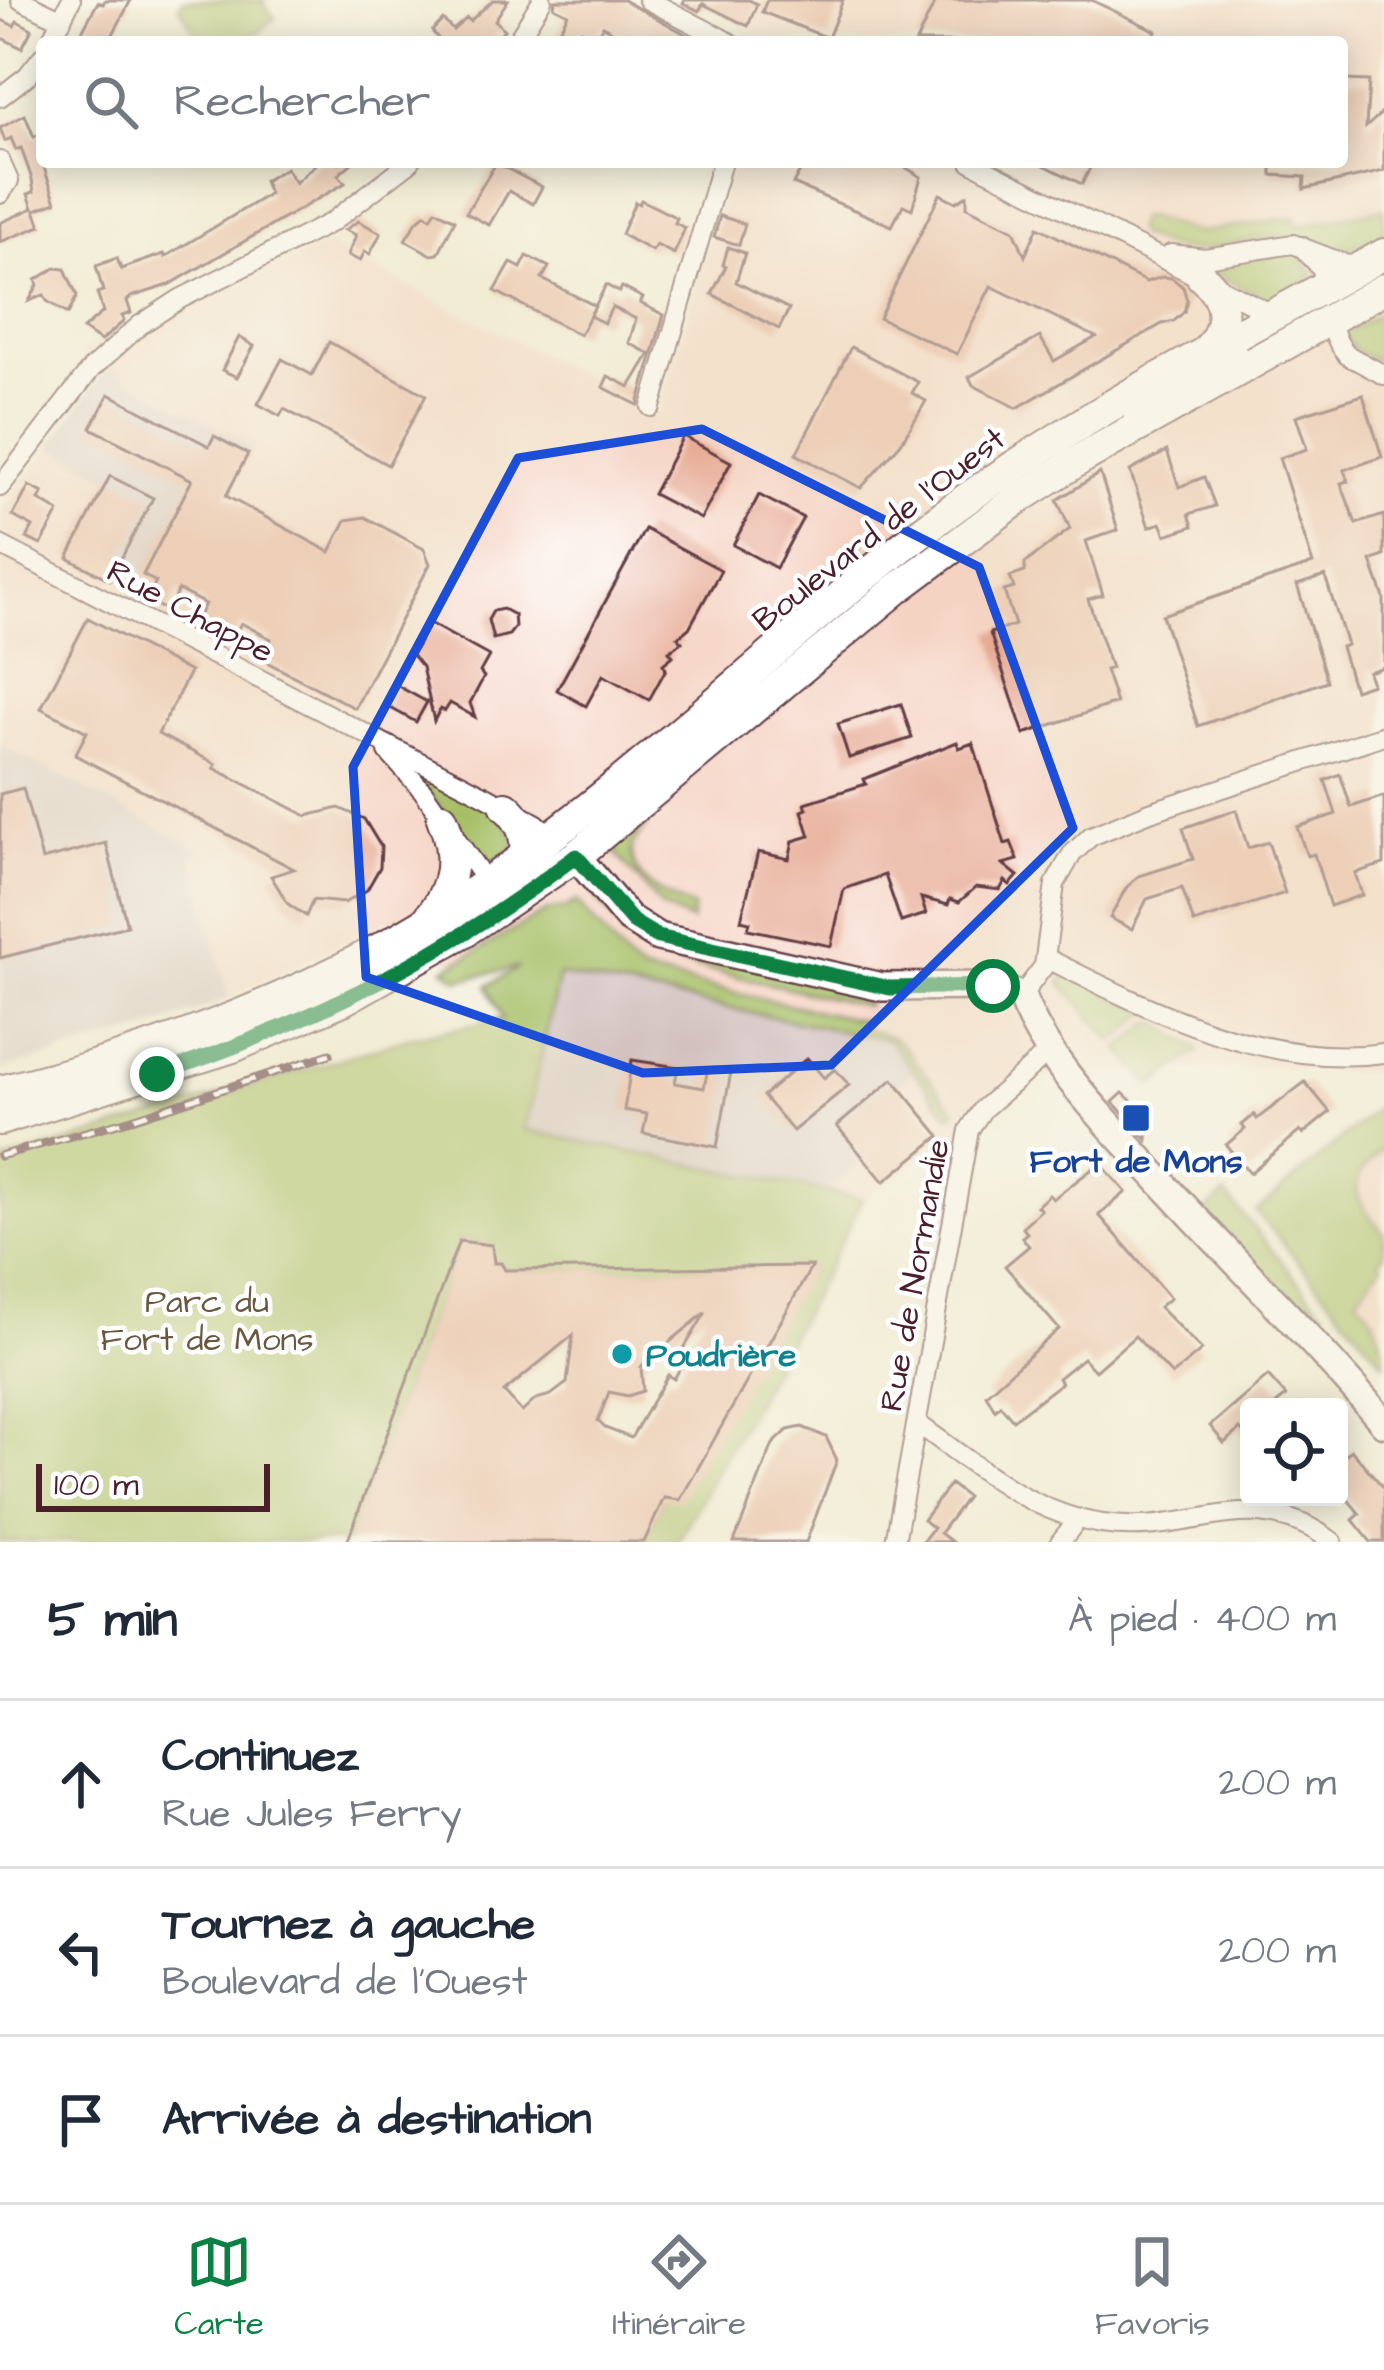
<!DOCTYPE html>
<html lang="fr">
<head>
<meta charset="utf-8">
<style>
	body { margin:0; font-family:"Architects Daughter",sans-serif; background:#f2f2f3; color:#1f2937 }
	.controls { position:absolute; right:36px; bottom:36px; display:grid; overflow:hidden; border-radius:12px; box-shadow:0 6px 30px #0003 }
	.controls button { width:108px; height:108px; display:grid; place-items:center; padding:0; border:0; border-bottom:3px solid #e0e1e3; background:#fff; color:#1f2937; font:60px sans-serif }
	.scale { position:absolute; left:36px; bottom:30px; width:234px; box-sizing:border-box; padding-left:12px; border:6px solid #4a1f2b; border-top:0; font-size:33px; line-height:42px; white-space:nowrap; color:#4a1f2b; -webkit-text-stroke:9px #fff; paint-order:stroke }
	.stop { position:absolute; width:36px; height:36px; margin:-27px; border:9px solid #0b8043; border-radius:50%; background:#fff }
	.stop.end { background:#0b8043; border-color:#fff; box-shadow:0 3px 12px #0008 }
	.list { margin:0; padding:0; list-style:none }
	h2 { display:flex; justify-content:space-between; align-items:center; height:156px; margin:0; padding:0 48px; font-size:51px }
	h2 small { font-size:39px; font-weight:400; color:#747a83 }
	.list li { display:grid; grid-template-columns:78px 1fr auto; gap:36px; align-items:center; box-sizing:border-box; height:168px; padding:0 48px; border-top:3px solid #e0e1e3 }
	.list b { display:block; font-size:45px; white-space:nowrap }
	.list p { margin:0; font-size:39px; white-space:nowrap; color:#747a83 }
	.list em { font-size:39px; font-style:normal; color:#747a83 }
	.icon { flex:none; width:66px; height:66px; fill:none; stroke:currentColor; stroke-width:2; stroke-linecap:round; stroke-linejoin:round }
	.map { position:relative; flex:none; width:1384px; height:1542px; overflow:hidden }
	.search { position:absolute; background:#fff; box-shadow:0 6px 30px #0003; left:36px; right:36px; top:36px; height:132px; display:flex; align-items:center; gap:30px; box-sizing:border-box; padding:0 42px; border-radius:12px; color:#747a83; font-size:45px }
	.sheet { height:660px; background:#fff }
	nav { display:flex; justify-content:space-around; align-items:center; box-sizing:border-box; height:168px; border-top:3px solid #e0e1e3; background:#fff; font-size:33px; color:#747a83 }
	nav a { display:grid; justify-items:center; gap:6px }
	nav .on { color:#0b8043 }
	.map>svg:first-child { display:block }
	.built { fill:#f5d3c2 }
	.industrial { fill:#d1c0bd }
	.green { fill:#a5be64; stroke:#786e48; stroke-width:3 }
	.building { fill:#e7ab94; fill-rule:evenodd }
	.lines { fill:none; stroke-linecap:round; stroke-linejoin:round }
	.minor-casing { stroke:#633e45; stroke-width:22 }
	.secondary-casing { stroke:#633e45; stroke-width:32 }
	.primary-casing { stroke:#633e45; stroke-width:34 }
	.minor { stroke:#fff; stroke-width:18 }
	.secondary { stroke:#fff; stroke-width:27 }
	.primary { stroke:#fff; stroke-width:30 }
	.rail-casing { stroke:#4a1f2b; stroke-width:9 }
	.rail { stroke:#fff; stroke-width:4.5; stroke-dasharray:14; stroke-linecap:butt }
	.route { stroke:#0b8043; stroke-width:15 }
	.marked { fill:none; stroke:#1d4ed8; stroke-width:9; stroke-linejoin:round }
	.transit-dot { fill:#1a4fb4; stroke:#fff; stroke-width:4.5 }
	.culture-dot { fill:#0f9aa8; stroke:#fff; stroke-width:4.5 }
	.labels { text-anchor:middle; stroke-width:9; stroke-linejoin:round; paint-order:stroke }
	.street-label { font-size:33px; fill:#4a1f2b; stroke:#fff }
	.transit-label { font-size:33px; font-weight:bold; fill:#164399; stroke:#fff }
	.park-label { font-size:33px; fill:#6a573f; stroke:#fff }
	.culture-label { font-size:33px; font-weight:bold; fill:#0d838f; stroke:#fff; text-anchor:start }
</style>
</head>
<body>
<div class="map">
<svg width="1384" height="1542" viewBox="0 0 1384 1542">
	<rect width="100%" height="100%" fill="#fff"/>
	<filter id="ink" filterUnits="userSpaceOnUse"><feTurbulence type="fractalNoise" baseFrequency=".00833" numOctaves="2"/><feDisplacementMap in="SourceGraphic" scale="24" xChannelSelector="R" yChannelSelector="G"/><feConvolveMatrix kernelMatrix="1 2 1 2 8 2 1 2 1" color-interpolation-filters="sRGB"/></filter>
	<filter id="wash" filterUnits="userSpaceOnUse"><feTurbulence type="fractalNoise" baseFrequency=".004" numOctaves="4" result="noise"/><feDisplacementMap in="SourceGraphic" scale="48" xChannelSelector="R" yChannelSelector="G"/><feGaussianBlur stdDeviation="2.7" result="paint"/><feColorMatrix in="noise" values="0 0 0 0 0 0 0 0 0 0 0 0 0 0 0 0 0 1.4 0 .05"/><feComposite in="paint" operator="in"/></filter>
	<g filter="url(#wash)">
		<rect width="100%" height="100%" fill="#f2ecd6"/>
		<g class="built">
			<polygon points="758,0 1384,0 1384,1074 1286,1066 1042,1077 862,1199 524,1130 559,975 459,966 391,919 229,999 155,1027 0,1070 0,513 103,375 81,352 328,245 658,415 733,162 1342,162 1342,42 748,42 746,32"/>
			<polygon points="1384,1102 1384,1363 1256,1212"/>
		</g>
		<g class="industrial">
			<polygon points="107,368 252,447 168,611 149,601 155,581 120,561 152,498 50,446"/>
			<polygon points="0,744 199,849 193,858 229,999 155,1027 0,1070"/>
			<polygon points="559,974 889,1040 914,1071 898,1085 940,1136 884,1182 864,1160 825,1191 524,1130"/>
		</g>
		<g class="green">
			<polygon points="182,0 265,0 263,4 275,18 248,42 201,42 179,6"/>
			<path d="M1384,208V240C1343,258 1323,238 1284,237C1220,236 1209,270 1138,235L1135,229L1139,218L1146,217L1197,233L1295,217L1297,226Z"/>
			<polygon points="1279,248 1298,253 1314,275 1273,302 1217,275 1214,270 1216,265"/>
			<path d="M1384,311V360C1366,361 1351,349 1343,334Z"/>
			<polygon points="409,766 501,809 517,845 485,870"/>
			<path d="M647,818V826L632,845C629,883 664,895 693,908L691,921L662,908L616,854L617,843Z"/>
			<polygon points="593,894 631,933 870,993 867,1006 660,959 629,937"/>
			<polygon points="576,901 628,962 642,972 864,1021 863,1029 893,1037 903,1046 956,1111 950,1116 889,1040 559,975 525,1130 862,1199 836,1252 678,1542 644,1542 664,1498 811,1267 505,1270 501,1263 490,1262 492,1245 459,1241 347,1542 0,1542 0,1163 411,1037 503,1019 487,986 519,967 459,980 445,969 547,911 567,908"/>
			<polygon points="1066,972 1150,1011 1114,1042 1061,983"/>
			<polygon points="1154,1021 1200,1050 1152,1087 1119,1049"/>
			<path d="M1384,1102V1148C1344,1182 1352,1196 1384,1233V1255L1379,1260L1382,1265L1357,1297C1375,1314 1384,1338 1384,1363L1256,1212Z"/>
			<polygon points="1225,1194 1325,1313 1312,1334 1202,1214"/>
		</g>
		<g id="blocks">
			<g class="building">
				<polygon points="105,0 131,0 109,42 76,42 98,2 103,4"/>
				<polygon points="493,0 508,0 495,20 504,30 491,42 441,42 432,31 443,20 453,30 467,18 470,21"/>
				<polygon points="555,0 623,0 700,42 631,42 603,26 597,38 581,30 575,42 553,42 568,14 554,7"/>
				<polygon points="684,0 749,0 757,4 748,26 703,4 699,11 683,3"/>
				<polygon points="767,0 843,0 828,38 762,12"/>
				<polygon points="936,0 1091,0 1156,31 1151,42 916,42"/>
				<polygon points="0,19 14,26 17,21 32,29 22,48 0,37"/>
				<polygon points="1342,80 1369,81 1366,127 1384,111 1384,171 1304,189 1305,177 1272,175 1272,162 1342,162"/>
				<polygon points="25,115 34,137 42,133 42,162 56,202 35,210 41,226 0,242 0,223 33,208 28,194 34,192 32,179 21,148 16,150 11,138 5,141 0,128"/>
				<polygon points="318,162 353,162 338,175 345,183 169,285 131,297 127,301 131,313 122,316 124,321 101,341 83,329 103,312 97,293 103,291 96,266 117,258 121,269 164,254 165,257 269,194 264,181 286,168 295,183"/>
				<polygon points="805,162 876,162 888,168 891,162 897,162 921,177 912,209 903,205 892,226 793,184"/>
				<polygon points="1038,162 1093,162 1082,184"/>
				<polygon points="496,163 542,187 533,204 509,191 489,225 466,213"/>
				<polygon points="940,194 956,202 967,195 967,207 1014,230 1025,256 1038,227 1146,282 1162,277 1172,278 1183,287 1187,300 1184,312 1174,321 1162,324 1017,408 973,385 969,377 1040,337 1054,361 1096,337 991,286 957,354 879,318"/>
				<polygon points="641,200 677,218 675,223 685,228 674,254 656,245 652,251 621,234 635,202 639,204"/>
				<polygon points="436,210 455,220 438,254 432,255 405,240 417,221 425,214 431,218"/>
				<polygon points="720,216 745,224 739,245 714,237"/>
				<polygon points="358,221 381,233 370,254 365,251 360,261 348,255 356,235 345,230"/>
				<polygon points="728,247 745,253 736,282 789,309 779,329 712,294 726,266 723,265"/>
				<polygon points="527,256 549,267 542,279 595,306 580,335 495,291 511,263 521,268"/>
				<polygon points="55,268 65,269 77,296 68,314 47,301 44,295 29,301 38,285 36,280"/>
				<polygon points="606,285 619,292 622,287 643,298 640,303 664,315 638,405 603,387 608,376 630,387 650,354 629,343 636,319 612,307 604,323 590,316"/>
				<polygon points="239,337 254,346 237,377 222,370"/>
				<polygon points="329,342 426,395 388,465 284,409 280,416 258,404 282,359 312,375"/>
				<polygon points="851,347 918,382 912,393 926,401 901,443 861,488 796,454"/>
				<polygon points="109,394 209,446 214,436 248,454 226,496 330,552 346,520 365,517 424,549 430,564 355,708 261,659 271,639 241,623 230,643 194,625 205,604 178,590 168,611 146,600 156,582 143,575 192,480 91,428"/>
				<polygon points="1363,395 1382,457 1344,470 1348,481 1341,483 1356,524 1384,515 1384,556 1371,561 1384,598 1384,667 1368,672 1372,684 1354,690 1341,647 1347,645 1325,576 1297,585 1327,681 1198,726 1162,615 1313,564 1279,458 1307,449 1296,416"/>
				<polygon points="683,436 731,462 701,519 653,494"/>
				<polygon points="1167,451 1179,487 1204,477 1215,506 1189,514 1193,526 1166,535 1161,523 1149,527 1130,471"/>
				<polygon points="1100,473 1118,530 1086,541 1103,595 1088,599 1111,668 1105,670 1116,703 1024,734 990,633 1015,625 1004,591 1014,588 1010,577 1025,572 1025,563 1070,529 1057,500"/>
				<polygon points="110,476 153,498 110,580 68,558"/>
				<polygon points="29,486 43,493 39,500 59,512 41,545 27,538 33,527 13,516"/>
				<polygon points="759,495 803,518 776,568 733,545"/>
				<polygon points="645,529 721,570 689,628 678,637 682,642 669,651 673,656 663,664 666,669 649,700 603,675 586,706 557,690"/>
				<polygon points="503,609 514,615 515,627 509,635 493,639 488,620 493,611"/>
				<polygon points="88,618 190,672 158,734 216,764 214,768 307,816 339,808 364,819 381,847 380,867 367,890 344,903 313,900 306,916 288,904 271,876 294,869 75,755 87,732 41,708"/>
				<polygon points="429,623 489,656 480,672 484,677 470,703 475,717 450,703 445,711 440,709 434,721 422,667 412,655"/>
				<polygon points="396,685 427,702 416,722 385,705"/>
				<polygon points="901,704 912,738 849,758 838,724"/>
				<polygon points="957,742 959,748 973,743 1005,844 1011,842 1018,860 1003,864 1018,876 1010,885 1005,881 1000,890 976,887 959,902 950,899 948,905 921,898 926,914 901,922 885,875 844,889 831,946 748,929 750,922 741,920 758,852 789,859 793,841 810,836 802,811 807,809 805,803 866,784 864,779"/>
				<polygon points="1340,774 1351,807 1384,796 1384,864 1355,873 1362,895 1330,906 1314,854 1307,856 1297,827 1336,814 1325,780"/>
				<polygon points="23,788 42,860 106,843 127,926 0,958 0,794"/>
				<polygon points="1236,810 1248,848 1268,842 1285,893 1194,923 1182,888 1147,899 1132,929 1110,918 1126,888 1139,876 1193,859 1183,828"/>
				<polygon points="807,1058 824,1078 835,1069 849,1085 793,1131 763,1096"/>
				<polygon points="632,1060 678,1067 675,1083 704,1088 708,1068 731,1072 717,1147 643,1133 647,1114 624,1110"/>
				<polygon points="893,1079 940,1136 884,1182 837,1126"/>
				<polygon points="1305,1082 1330,1112 1303,1134 1300,1131 1250,1173 1239,1161 1234,1165 1227,1156 1232,1152 1226,1145 1245,1129 1242,1125 1254,1115 1257,1119"/>
				<polygon points="1123,1093 1148,1116 1147,1140 1113,1102"/>
				<polygon points="1100,1163 1126,1192 1099,1215 1170,1298 1159,1307 1202,1350 1172,1375 1135,1336 1095,1371 1083,1358 1058,1378 1061,1383 1013,1420 1000,1405 995,1410 986,1394 1059,1329 1005,1266 1029,1246 1022,1237 1027,1233 1022,1227 1041,1210 1037,1206 1049,1195 1053,1199"/>
				<path d="M459,1241L492,1245L494,1263H501L505,1270L812,1266L680,1500L664,1498L644,1542H347ZM706,1312L680,1355L686,1358L674,1379L668,1375L631,1438L605,1428L598,1421L609,1392L628,1396L643,1391L641,1367L660,1344L665,1346ZM573,1335L567,1383L551,1395L536,1399L522,1412L504,1392Z"/>
				<polygon points="1268,1376 1286,1396 1273,1407 1249,1407 1249,1439 1240,1429 1224,1443 1210,1426"/>
				<polygon points="802,1427 826,1437 837,1460 806,1542 734,1542 773,1444 788,1430"/>
				<polygon points="1351,1450 1384,1488 1384,1542 1371,1542 1353,1520 1360,1514 1339,1489 1339,1460"/>
				<polygon points="950,1484 967,1497 940,1533 952,1542 922,1542 933,1528 923,1520"/>
			</g>
		</g>
	</g>
	<g filter="url(#ink)">
		<use href="#blocks" fill-opacity="0" stroke="#633e45" stroke-width="3"/>
		<g class="lines">
			<g class="minor-casing">
				<g id="minor">
					<polyline points="21,0 62,20"/>
					<polyline points="648,0 729,42"/>
					<polyline points="50,42 71,0"/>
					<polyline points="516,42 542,0"/>
					<polyline points="0,97 27,76 42,57"/>
					<polyline points="0,161 9,181 0,194"/>
					<polyline points="971,162 1274,315"/>
					<polyline points="1301,246 1323,270 1322,291"/>
					<polyline points="1171,254 1205,258 1293,244 1358,269"/>
					<path d="M1335,311C1329,329 1338,348 1353,359"/>
					<polyline points="1347,355 1384,375"/>
					<polyline points="651,407 722,162"/>
					<polyline points="1132,414 1237,351"/>
					<polyline points="0,487 91,369 140,325 180,299 332,222 410,162"/>
					<polyline points="0,545 484,795 537,824 551,836"/>
					<polyline points="388,752 423,791 487,883"/>
					<path d="M1046,958C1150,1010 1264,1069 1384,1053"/>
					<polyline points="1021,996 1044,966 1055,884 1072,854 1091,836 1150,812 1384,735"/>
					<path d="M918,1424C976,1465 1029,1513 1102,1524C1193,1538 1250,1480 1333,1542"/>
					<polyline points="895,1542 969,1130 983,1109 1050,1051"/>
					<polyline points="1060,1542 1078,1519"/>
				</g>
			</g>
			<g class="secondary-casing">
				<path id="secondary" d="M576,856L628,918L658,937L882,987L993,986L1021,996C1045,1059 1096,1110 1140,1159C1220,1248 1307,1331 1384,1423"/>
			</g>
			<g class="primary-casing">
				<g id="primary">
					<path d="M1202,277C1230,300 1228,329 1204,353"/>
					<path d="M506,807C526,824 530,846 521,871"/>
					<path d="M429,918C454,886 458,855 442,818"/>
					<path d="M0,1091C174,1049 340,984 488,882C648,772 785,633 940,518C1078,415 1234,338 1384,254"/>
					<polyline points="0,1120 233,1047 345,999 462,933 576,856 897,589 1018,499 1079,460 1384,289"/>
				</g>
			</g>
			<use href="#minor" class="minor"/>
			<use href="#secondary" class="secondary"/>
			<use href="#primary" class="primary"/>
			<g class="rail-casing">
				<polyline id="rail" points="0,1156 132,1119 330,1054"/>
			</g>
			<use href="#rail" class="rail"/>
		</g>
	</g>
	<g class="lines" filter="url(#ink)">
		<path class="route" d="M157,1074C307,1025 451,952 576,856L633,922L658,937L890,988L993,986"/>
	</g>
	<path d="M0 0H1384V1542H0ZM702,429L979,567L1073,828L831,1065L643,1073L366,977L353,767L518,458Z" fill="#f2ecd6" fill-opacity=".55" fill-rule="evenodd"/>
	<path class="marked" d="M702,429L979,567L1073,828L831,1065L643,1073L366,977L353,767L518,458Z"/>
	<rect class="transit-dot" x="1121" y="1103" width="30" height="30" rx="6"/>
	<circle class="culture-dot" cx="622" cy="1354" r="12"/>
	<g class="labels">
		<g class="street-label">
			<text transform="translate(878 528) rotate(-38)" y="12">Boulevard de l'Ouest</text>
			<text transform="translate(191 610) rotate(28)" y="12">Rue Chappe</text>
			<text transform="translate(913 1275) rotate(-80)" y="12">Rue de Normandie</text>
		</g>
		<g class="transit-label">
			<text x="1136" y="1172">Fort de Mons</text>
		</g>
		<g class="park-label">
			<text x="207" y="1312">Parc du<tspan x="207" dy="38">Fort de Mons</tspan></text>
		</g>
		<g class="culture-label">
			<text x="646" y="1366">Poudrière</text>
		</g>
	</g>
</svg>
<div class="controls">
<button><svg class="icon" aria-label="locate" viewBox="0 0 24 24"><circle cx="12" cy="12" r="6"/><path d="M12 2v4M12 18v4M2 12h4M18 12h4"/></svg></button>
</div>
<div class="scale">100 m</div>
<div class="stop" style="left:993px;top:986px"></div>
<div class="stop end" style="left:157px;top:1074px"></div>
<div class="search"><svg class="icon" aria-label="search" viewBox="0 0 24 24"><circle cx="10" cy="10" r="6"/><path d="M15 15l6 6"/></svg>Rechercher</div>
</div>
<section class="sheet">
<h2>5 min<small>À pied · 400 m</small></h2>
<ul class="list">
<li><svg class="icon" aria-label="ahead" viewBox="0 0 24 24"><path d="M12 20V5M6 11l6-6 6 6"/></svg><div><b>Continuez</b><p>Rue Jules Ferry</p></div><em>200 m</em></li>
<li><svg class="icon" aria-label="left" viewBox="0 0 24 24"><path d="M17 20v-9H6M10 6l-5 5 5 5"/></svg><div><b>Tournez à gauche</b><p>Boulevard de l'Ouest</p></div><em>200 m</em></li>
<li><svg class="icon" aria-label="arrive" viewBox="0 0 24 24"><path d="M6 21V4h12l-3 4 3 4H6"/></svg><div><b>Arrivée à destination</b></div></li>
</ul>
</section>
<nav>
<a class="on"><svg class="icon" aria-label="map" viewBox="0 0 24 24"><path d="M3 6l6-2 6 2 6-2v14l-6 2-6-2-6 2zM9 4v14M15 6v14"/></svg>Carte</a>
<a><svg class="icon" aria-label="directions" viewBox="0 0 24 24"><path d="M12 3l9 9-9 9-9-9zM9 14v-3h6M13 9l2 2-2 2"/></svg>Itinéraire</a>
<a><svg class="icon" aria-label="saved" viewBox="0 0 24 24"><path d="M7 4h10v16l-5-4-5 4z"/></svg>Favoris</a>
</nav>
</body>
</html>
